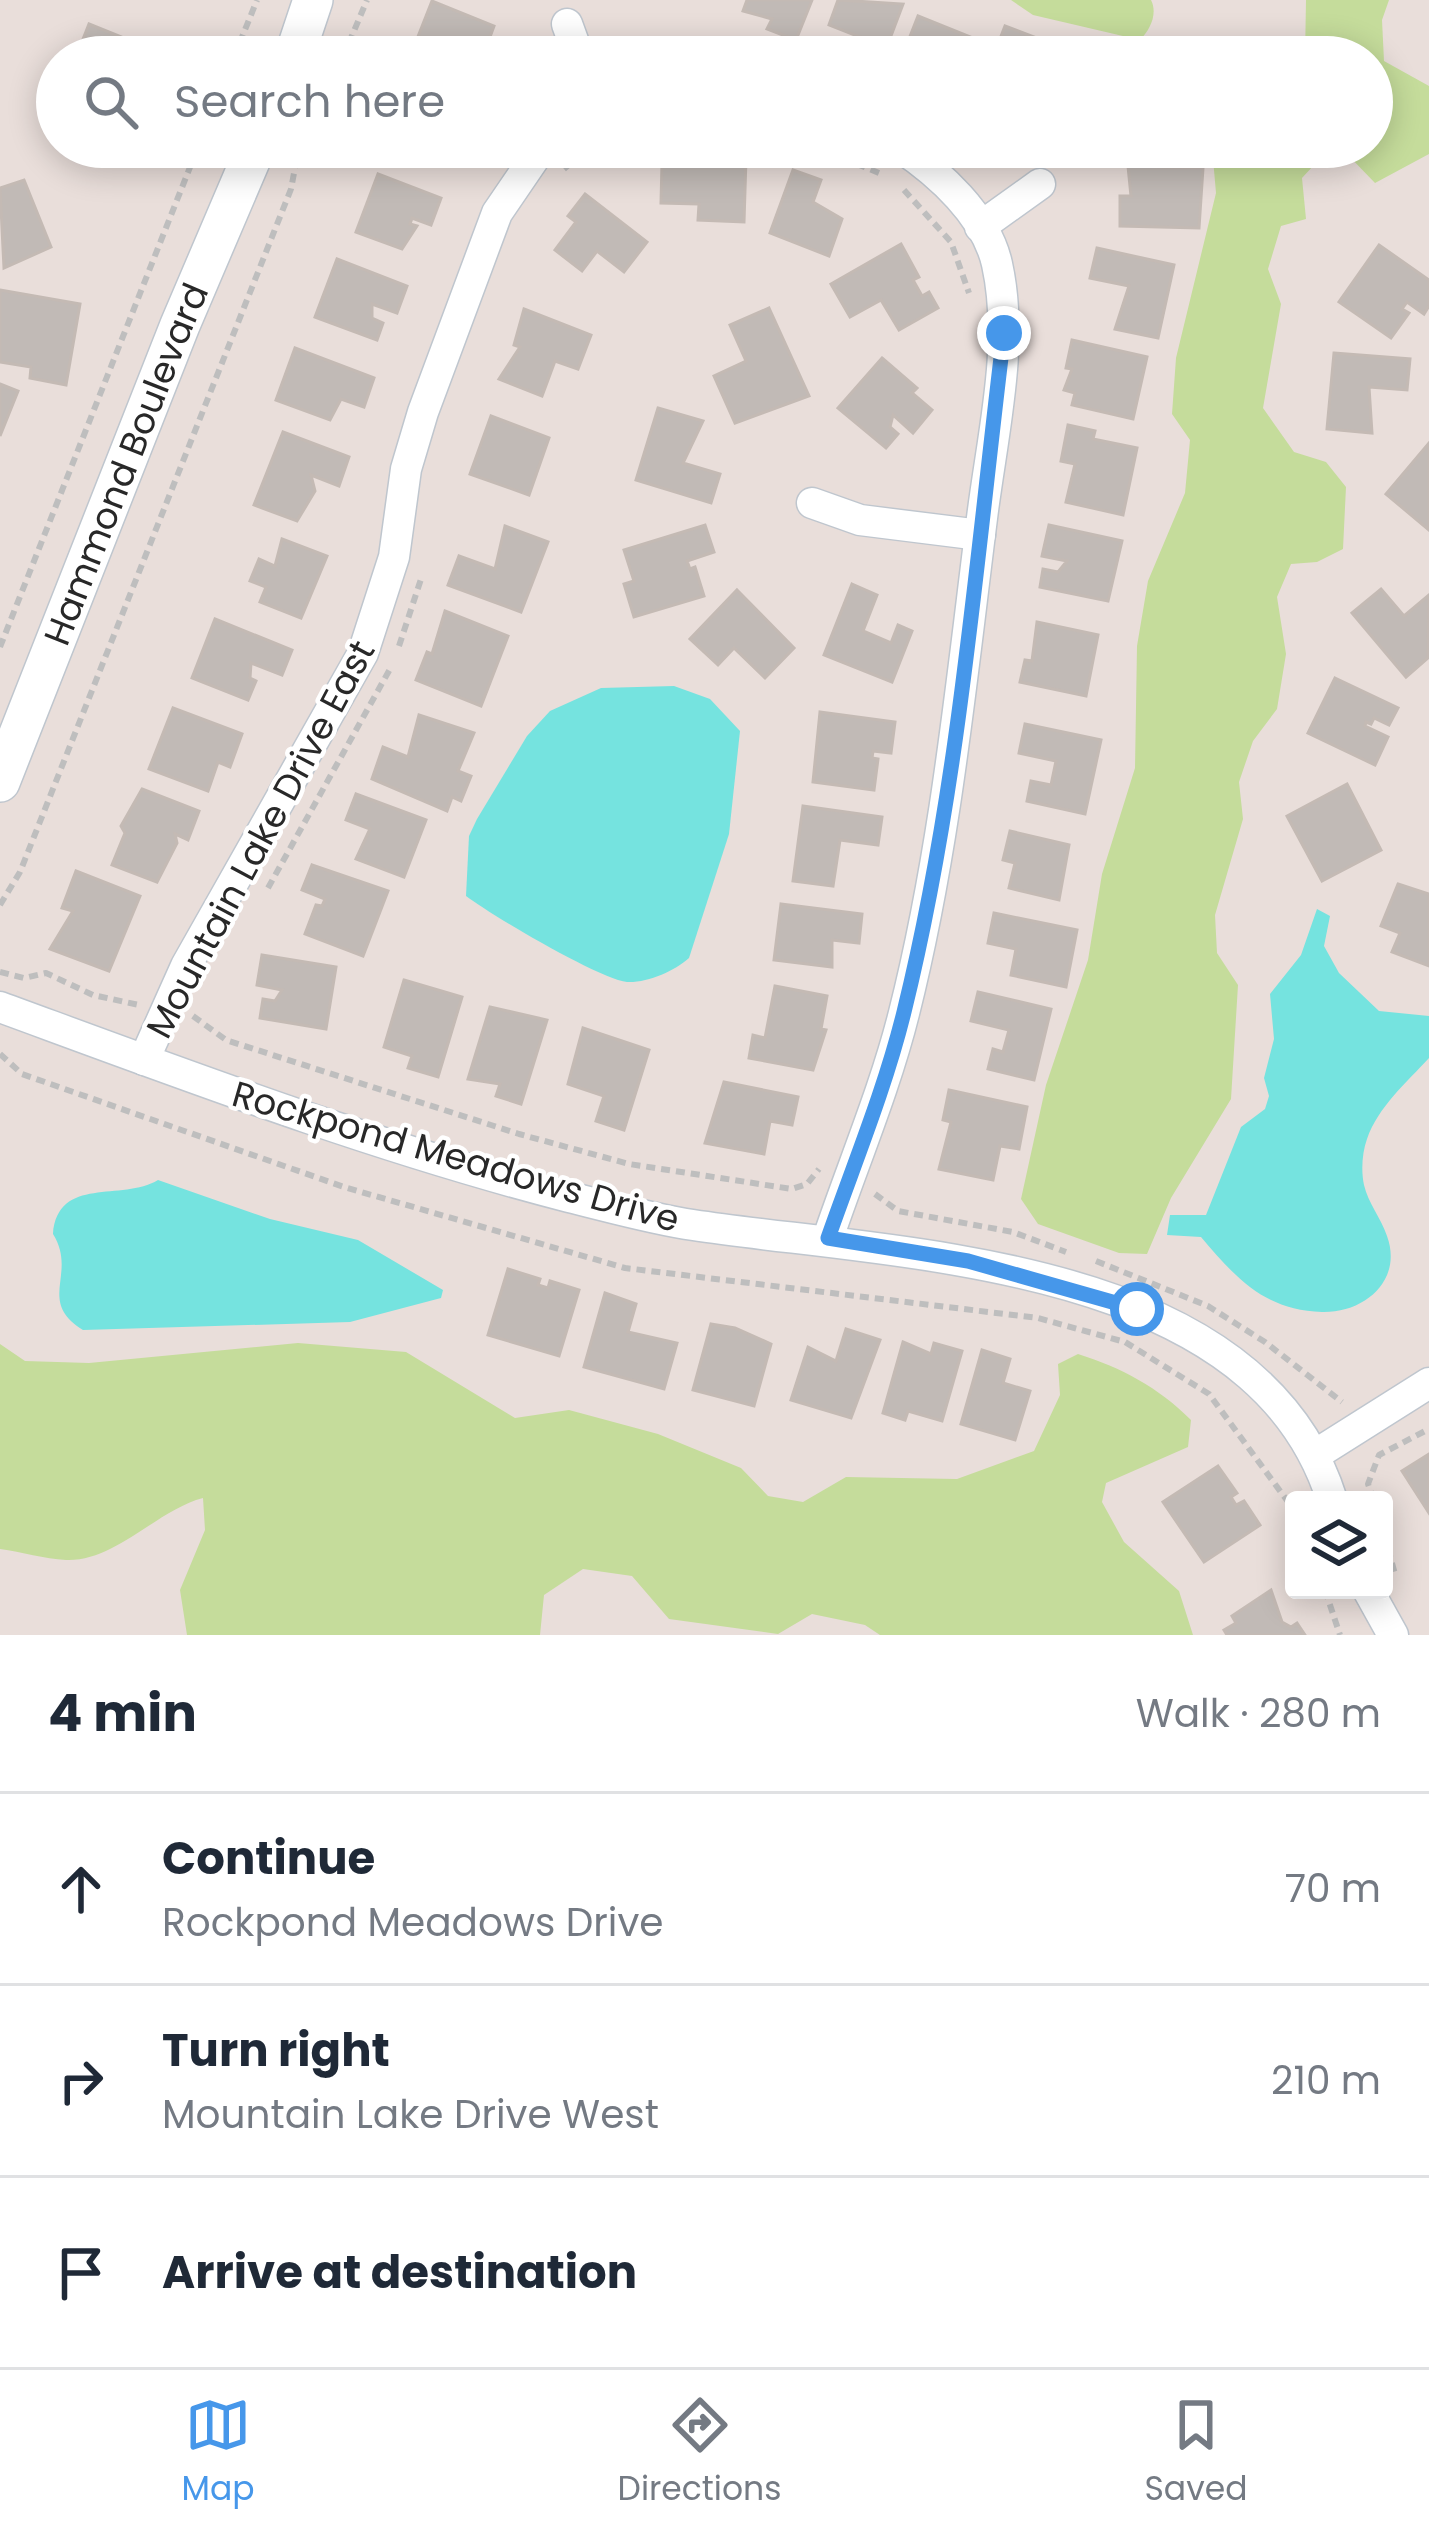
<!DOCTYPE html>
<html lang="en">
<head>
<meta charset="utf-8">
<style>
	body { margin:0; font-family:Poppins,sans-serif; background:#f2f2f3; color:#1f2937 }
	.controls { position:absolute; right:36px; bottom:36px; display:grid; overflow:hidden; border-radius:12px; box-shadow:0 6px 30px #0003 }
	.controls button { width:108px; height:108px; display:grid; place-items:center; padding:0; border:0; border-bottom:3px solid #e0e1e3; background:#fff; color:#1f2937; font:60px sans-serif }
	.stop { position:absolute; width:36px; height:36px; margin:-27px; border:9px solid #4697ea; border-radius:50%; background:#fff }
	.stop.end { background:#4697ea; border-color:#fff; box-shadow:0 3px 12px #0008 }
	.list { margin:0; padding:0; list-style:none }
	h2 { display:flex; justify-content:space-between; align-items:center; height:156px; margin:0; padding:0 48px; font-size:51px }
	h2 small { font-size:39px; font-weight:400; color:#747a83 }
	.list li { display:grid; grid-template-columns:78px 1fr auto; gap:36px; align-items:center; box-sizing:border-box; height:192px; padding:0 48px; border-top:3px solid #e0e1e3 }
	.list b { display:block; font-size:45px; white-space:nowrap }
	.list p { margin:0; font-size:39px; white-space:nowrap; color:#747a83 }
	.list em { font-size:39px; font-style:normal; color:#747a83 }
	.icon { flex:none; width:66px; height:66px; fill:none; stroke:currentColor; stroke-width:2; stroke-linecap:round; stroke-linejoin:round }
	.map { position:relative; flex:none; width:1429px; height:1635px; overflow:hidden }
	.search { position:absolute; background:#fff; box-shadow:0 6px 30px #0003; left:36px; right:36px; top:36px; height:132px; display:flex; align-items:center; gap:30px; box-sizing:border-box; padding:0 42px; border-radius:66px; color:#747a83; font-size:45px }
	.sheet { height:732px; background:#fff }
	nav { display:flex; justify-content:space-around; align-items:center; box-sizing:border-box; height:168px; border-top:3px solid #e0e1e3; background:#fff; font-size:33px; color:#747a83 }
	nav a { display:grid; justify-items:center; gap:6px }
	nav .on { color:#4697ea }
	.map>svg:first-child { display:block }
	.green { fill:#c5dc9b }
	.water { fill:#75e3df }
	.building { fill:#c1bab6; stroke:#c4bab4; stroke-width:3 }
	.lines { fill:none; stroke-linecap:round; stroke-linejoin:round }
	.minor-casing { stroke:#bfc6ce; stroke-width:33 }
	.tertiary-casing { stroke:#bfc6ce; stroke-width:42 }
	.path { stroke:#bebebe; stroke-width:6; stroke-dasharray:9 6; stroke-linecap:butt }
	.minor { stroke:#fff; stroke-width:30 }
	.tertiary { stroke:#fff; stroke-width:39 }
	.route { stroke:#4697ea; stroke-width:15 }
	.labels { text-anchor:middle; stroke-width:9; stroke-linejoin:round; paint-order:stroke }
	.street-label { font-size:36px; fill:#282828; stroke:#fff }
</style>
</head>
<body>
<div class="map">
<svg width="1429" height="1635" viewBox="0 0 1429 1635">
	<rect width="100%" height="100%" fill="#e9deda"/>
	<g class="green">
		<path d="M1011,0H1151C1158,14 1150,30 1140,40L1033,15Z"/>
		<polygon points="1306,0 1389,0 1382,20 1384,61 1429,86 1429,154 1375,183 1346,153 1326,152 1302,178 1306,219 1281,226 1268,269 1281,304 1263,408 1294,452 1326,462 1346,487 1343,549 1317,562 1291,564 1277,597 1286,654 1277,709 1253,741 1239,782 1243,819 1215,915 1217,953 1238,985 1231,1099 1171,1198 1147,1254 1119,1253 1038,1224 1021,1199 1046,1085 1088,960 1102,874 1135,768 1137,646 1148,581 1185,493 1190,440 1172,414 1176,358 1216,193 1212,147 1372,147 1372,57 1305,57"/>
		<path d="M298,1343L406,1352L515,1418L569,1410L658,1434L741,1468L768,1496L803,1502L846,1477L957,1479L1034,1451L1060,1395L1058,1364L1078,1354C1122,1368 1158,1387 1191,1420L1188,1447L1106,1483L1102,1502L1124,1542L1179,1591L1193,1635H880L865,1625L812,1614L778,1634L669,1619L632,1576L583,1569L544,1595L540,1635H187L180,1590L205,1530L203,1498C157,1510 115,1562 66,1560C44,1559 22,1552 0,1549V1344L25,1361L89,1363Z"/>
	</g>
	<g class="water">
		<path d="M674,686L710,699L740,731L729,834L689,958C675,971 647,983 627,982C599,979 491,915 466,896L469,836L477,819L527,736L550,711L601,688Z"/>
		<path d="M1317,909L1330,916L1324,946L1339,973L1379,1011L1429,1016V1058C1407,1082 1378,1107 1367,1139C1362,1153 1361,1171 1364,1185C1368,1203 1381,1218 1387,1236C1403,1280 1365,1313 1322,1312C1264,1310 1236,1278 1201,1237L1167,1235L1170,1215H1206L1241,1127L1265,1109L1269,1096L1264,1078L1274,1039L1270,994L1301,955Z"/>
		<path d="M158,1180L270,1219L358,1240L443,1290L441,1298L350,1322L83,1330C36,1301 78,1274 53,1234C58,1175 122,1202 158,1180Z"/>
	</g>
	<g class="building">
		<polygon points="747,0 812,0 796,40 767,29 772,19 743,11"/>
		<polygon points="838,0 903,4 883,57 852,57 860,37 829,25"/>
		<polygon points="432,1 494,26 484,53 464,45 468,57 410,57"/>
		<polygon points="918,16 978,40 971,57 902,57"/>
		<polygon points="89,24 134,42 128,57 106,57 80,47"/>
		<polygon points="1005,26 1063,48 1059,57 993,57"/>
		<polygon points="389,147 444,147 434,164"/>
		<polygon points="689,157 705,158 704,163 715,163 715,157 746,158 744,222 698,220 699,204 661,203 662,163 689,164"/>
		<polygon points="1128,166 1203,168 1199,228 1120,226 1120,196 1131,196"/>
		<polygon points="793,170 821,180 813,202 842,219 829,256 770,233"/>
		<polygon points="378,174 441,198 431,225 412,218 410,224 417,226 402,249 356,232"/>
		<polygon points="24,180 51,247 4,268 0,188"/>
		<polygon points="585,194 647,242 624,272 597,251 582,271 555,250 576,222 568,216"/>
		<polygon points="901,244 919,277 913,280 922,296 929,292 938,308 899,330 881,300 850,317 831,284"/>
		<polygon points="1379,245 1429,280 1429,306 1424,314 1407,302 1402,309 1409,313 1391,338 1339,302"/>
		<polygon points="1097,248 1174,265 1158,338 1115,329 1129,286 1090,278"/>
		<polygon points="337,259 407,286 397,313 372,304 372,318 383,323 377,340 315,317"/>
		<polygon points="0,290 80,304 66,385 30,378 31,367 0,362"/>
		<polygon points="769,308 809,396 735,423 714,376 746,361 730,325"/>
		<polygon points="524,309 591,335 578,369 555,361 542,396 499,379 520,347 514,345"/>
		<polygon points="1072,340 1147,357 1133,419 1072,405 1075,393 1064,390 1072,369 1066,368"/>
		<polygon points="295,348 374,378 364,407 341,399 330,420 276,400"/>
		<polygon points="1334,353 1410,359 1407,390 1369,387 1372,433 1327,429"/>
		<polygon points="882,358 917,388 912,393 932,410 913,433 893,415 890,427 898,434 886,448 838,408"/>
		<polygon points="0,384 18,391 0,436"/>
		<polygon points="658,408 703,421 683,463 720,474 711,503 636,480"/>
		<polygon points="491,416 549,438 529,495 470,474"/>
		<polygon points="1068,425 1095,431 1093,439 1137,448 1123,515 1066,502 1075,464 1061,461"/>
		<polygon points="283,432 349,457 339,486 311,475 315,491 297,521 254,505"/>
		<polygon points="1429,443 1429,530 1386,494"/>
		<polygon points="705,525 714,552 687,561 690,569 695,567 704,596 634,617 624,584 634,581 624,550"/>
		<polygon points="1049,525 1122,541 1108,601 1040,587 1043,569 1058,572 1067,561 1042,556"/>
		<polygon points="505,526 548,542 521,612 448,585 459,556 495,569"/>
		<polygon points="282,539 327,556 301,618 260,602 266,587 250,581 259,559 275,566"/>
		<polygon points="852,584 877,595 863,631 891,643 898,625 912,631 892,682 824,655"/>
		<polygon points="1381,589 1404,616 1429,595 1428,658 1406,677 1352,613"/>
		<polygon points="737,590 794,648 765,678 734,648 718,665 690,639"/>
		<polygon points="445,611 508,636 481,706 416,680 427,652 432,654"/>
		<polygon points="215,619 292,650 282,675 251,663 250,678 256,681 248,700 192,678"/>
		<polygon points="1037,622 1098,635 1086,696 1020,682 1025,660 1032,661"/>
		<polygon points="1335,678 1398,708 1389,725 1374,718 1371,724 1366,722 1365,726 1388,737 1375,765 1308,733"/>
		<polygon points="173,708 242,734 230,767 218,762 208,791 149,769"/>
		<polygon points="820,712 895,722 891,753 873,751 872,758 878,759 874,790 813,782"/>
		<polygon points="419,715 474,733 458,771 471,776 461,801 452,797 447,811 372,779 383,747 408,757"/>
		<polygon points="1025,724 1101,740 1085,814 1027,801 1031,781 1051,785 1056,761 1019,753"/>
		<polygon points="1347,784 1381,850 1322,881 1287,816"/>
		<polygon points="142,789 199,811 188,840 175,834 177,843 157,882 112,865 125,833 121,826"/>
		<polygon points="356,794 426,820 404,877 356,859 370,829 346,820"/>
		<polygon points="803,806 882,817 878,845 840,840 833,886 793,881"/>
		<polygon points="1010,831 1069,845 1059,900 1009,888 1015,863 1003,860"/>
		<polygon points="312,865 388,891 363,956 305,934 316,905 322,906 325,899 302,890"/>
		<polygon points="76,871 140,896 109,971 50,949 73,911 62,908"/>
		<polygon points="1398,884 1429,894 1429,966 1392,952 1400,933 1381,926"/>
		<polygon points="781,904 862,914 859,943 832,940 832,967 774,960"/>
		<polygon points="994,913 1077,930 1066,987 1011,975 1016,949 988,943"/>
		<polygon points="262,955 336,967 326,1029 260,1018 263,999 275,1001 282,990 257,985"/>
		<polygon points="404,980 462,997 438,1077 408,1068 412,1056 384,1047"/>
		<polygon points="775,986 827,996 821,1029 826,1030 813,1070 749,1058 753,1035 765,1038"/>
		<polygon points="978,992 1051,1009 1034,1080 988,1069 993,1049 1003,1052 1009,1030 971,1021"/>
		<polygon points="490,1007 547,1020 521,1104 496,1096 500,1084 468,1079"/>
		<polygon points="583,1028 649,1050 624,1130 596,1121 604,1096 568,1084"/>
		<polygon points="724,1082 798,1097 792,1125 770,1121 764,1154 705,1143"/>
		<polygon points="949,1090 1027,1107 1019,1149 1000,1146 993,1180 939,1169 951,1122 943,1120"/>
		<polygon points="508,1269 540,1279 538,1285 548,1288 550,1281 579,1290 559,1356 488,1335"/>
		<polygon points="605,1293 636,1304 628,1332 677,1343 664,1389 584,1367"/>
		<polygon points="711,1324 735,1328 771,1344 754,1406 693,1390"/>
		<polygon points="846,1329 880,1340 851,1418 791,1400 808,1347 836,1361"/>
		<polygon points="903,1342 931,1354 934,1343 962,1351 942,1421 908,1411 905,1420 883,1413"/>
		<polygon points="982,1350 1010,1359 1003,1383 1030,1391 1015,1440 961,1424"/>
		<polygon points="1429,1454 1429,1513 1402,1471"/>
		<polygon points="1218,1466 1237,1493 1231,1497 1236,1505 1244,1501 1260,1525 1204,1562 1163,1502"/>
		<polygon points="1271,1590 1282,1622 1291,1627 1297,1623 1305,1635 1227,1635 1224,1630 1236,1623 1232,1616"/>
	</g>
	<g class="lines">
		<g class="minor-casing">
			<g id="minor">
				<polyline points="567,24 579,57"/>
				<polyline points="980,227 1040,184"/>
				<polyline points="812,503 860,520 980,535"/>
				<path d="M0,1007C188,1076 375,1147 569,1197C610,1207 652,1219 693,1225C898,1256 1256,1257 1332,1500"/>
				<polyline points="144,1060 186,966 363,653 394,557 406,469 423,412 497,213 542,147"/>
				<path d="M828,1238C853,1164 885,1089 904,1013C945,850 961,684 982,518C992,436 1015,345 997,264C986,215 939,173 900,147"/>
				<polyline points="1318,1453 1429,1383"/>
				<polyline points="1368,1590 1393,1635"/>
			</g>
		</g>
		<g class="tertiary-casing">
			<g id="tertiary">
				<polyline points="294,57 313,0"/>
				<path id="s1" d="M0,782L180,325L256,147"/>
			</g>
		</g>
		<g class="path">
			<polyline points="234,57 257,0"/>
			<polyline points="343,57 367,0"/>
			<polyline points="815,147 884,175"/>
			<polyline points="564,169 590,147"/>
			<polyline points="904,190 951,242 969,293"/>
			<polyline points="399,646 421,579"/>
			<polyline points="0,647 198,147"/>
			<polyline points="268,888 390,669"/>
			<polyline points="0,905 20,872 291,189 299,147"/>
			<polyline points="0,972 24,978 46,973 93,995 139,1005"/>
			<polyline points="193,1016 226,1040 519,1134 629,1164 792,1189 807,1184 819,1169"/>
			<polyline points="0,1054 22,1074 344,1187 625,1268 1038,1318 1125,1342 1209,1394 1294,1510"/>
			<polyline points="875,1194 898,1211 1013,1232 1066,1252"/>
			<polyline points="1096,1261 1208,1306 1265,1342 1342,1402"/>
			<polyline points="1374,1500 1368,1484 1379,1455 1429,1429"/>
			<polyline points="1384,1534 1395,1574"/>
			<polyline points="1325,1590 1340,1635"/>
		</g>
		<use href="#minor" class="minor"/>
		<use href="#tertiary" class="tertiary"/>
	</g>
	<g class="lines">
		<path class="route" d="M1004,333C976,560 959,789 904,1012C885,1089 854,1164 828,1238L968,1261L1137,1309"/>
	</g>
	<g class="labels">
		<g class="street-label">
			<text dy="13" stroke="none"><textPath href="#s1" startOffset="342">Hammond Boulevard</textPath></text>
			<text transform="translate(260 839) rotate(-62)" y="13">Mountain Lake Drive East</text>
			<text transform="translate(456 1156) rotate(16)" y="13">Rockpond Meadows Drive</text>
		</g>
	</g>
</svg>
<div class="controls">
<button><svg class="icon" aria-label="layers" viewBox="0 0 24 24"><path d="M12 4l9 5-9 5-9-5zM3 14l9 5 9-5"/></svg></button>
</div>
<div class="stop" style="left:1137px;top:1309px"></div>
<div class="stop end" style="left:1004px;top:333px"></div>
<div class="search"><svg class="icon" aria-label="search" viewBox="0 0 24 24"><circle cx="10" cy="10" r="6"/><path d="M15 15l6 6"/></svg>Search here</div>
</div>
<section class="sheet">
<h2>4 min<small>Walk · 280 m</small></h2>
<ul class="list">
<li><svg class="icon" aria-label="ahead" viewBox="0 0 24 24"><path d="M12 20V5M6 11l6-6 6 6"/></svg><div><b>Continue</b><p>Rockpond Meadows Drive</p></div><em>70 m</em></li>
<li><svg class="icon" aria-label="right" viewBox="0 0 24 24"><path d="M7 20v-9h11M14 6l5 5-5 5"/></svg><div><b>Turn right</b><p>Mountain Lake Drive West</p></div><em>210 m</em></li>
<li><svg class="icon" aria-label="arrive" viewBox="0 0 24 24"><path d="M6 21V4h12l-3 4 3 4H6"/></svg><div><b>Arrive at destination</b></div></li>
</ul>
</section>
<nav>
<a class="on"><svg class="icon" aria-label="map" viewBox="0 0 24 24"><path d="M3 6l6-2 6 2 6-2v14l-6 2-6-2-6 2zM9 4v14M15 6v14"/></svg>Map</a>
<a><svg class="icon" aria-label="directions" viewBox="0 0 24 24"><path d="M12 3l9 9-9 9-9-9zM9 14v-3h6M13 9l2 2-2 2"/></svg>Directions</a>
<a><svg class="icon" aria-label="saved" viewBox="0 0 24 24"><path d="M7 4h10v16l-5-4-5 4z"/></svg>Saved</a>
</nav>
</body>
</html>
